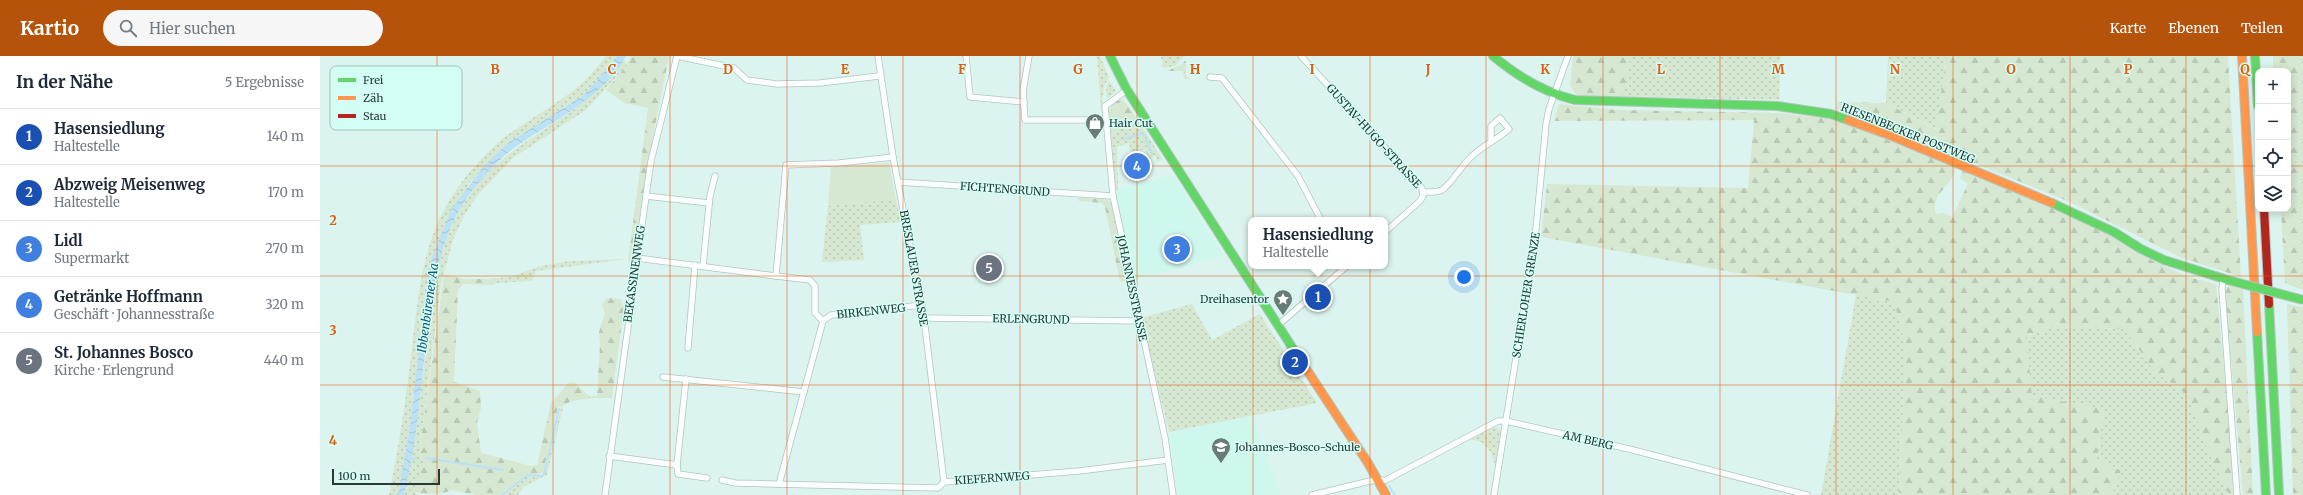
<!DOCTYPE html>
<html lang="de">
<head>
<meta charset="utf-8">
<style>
	body { margin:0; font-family:Merriweather,serif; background:#f6f6f7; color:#1f2937 }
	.controls { position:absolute; right:12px; top:12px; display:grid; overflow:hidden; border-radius:8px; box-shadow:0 2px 10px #0003 }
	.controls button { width:36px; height:36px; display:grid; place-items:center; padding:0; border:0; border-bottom:1px solid #e0e1e3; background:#fff; color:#1f2937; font:20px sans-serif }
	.scale { position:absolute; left:12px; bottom:10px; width:108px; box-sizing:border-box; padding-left:4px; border:2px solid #283a36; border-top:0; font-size:11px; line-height:14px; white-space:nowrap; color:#283a36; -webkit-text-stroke:3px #d2fef5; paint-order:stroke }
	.you { position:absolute; left:1144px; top:221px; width:14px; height:14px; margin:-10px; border:3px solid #fff; border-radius:50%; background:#1a73e8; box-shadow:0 0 0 6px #1a73e833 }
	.badge { display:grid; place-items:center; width:26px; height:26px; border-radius:50%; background:#b45309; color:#fff; font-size:13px; font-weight:700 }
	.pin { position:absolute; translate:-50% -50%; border:2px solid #fff; box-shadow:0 1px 4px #0006 }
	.popup { position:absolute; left:928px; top:161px; width:140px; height:52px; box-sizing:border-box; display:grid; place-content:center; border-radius:8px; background:#fff; filter:drop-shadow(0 1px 3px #0005); font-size:13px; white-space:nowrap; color:#747a83 }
	.popup b { font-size:15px; color:#1f2937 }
	.popup::after { content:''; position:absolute; left:50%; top:100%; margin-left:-8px; border:8px solid transparent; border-top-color:#fff }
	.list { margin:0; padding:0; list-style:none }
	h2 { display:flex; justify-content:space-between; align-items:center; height:52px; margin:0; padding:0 16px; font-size:17px }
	h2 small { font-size:13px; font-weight:400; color:#747a83 }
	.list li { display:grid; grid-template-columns:26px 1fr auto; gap:12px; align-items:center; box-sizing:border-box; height:56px; padding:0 16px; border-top:1px solid #e0e1e3 }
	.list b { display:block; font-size:15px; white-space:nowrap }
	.list p { margin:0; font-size:13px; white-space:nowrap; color:#747a83 }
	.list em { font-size:13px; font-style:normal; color:#747a83 }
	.icon { flex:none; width:22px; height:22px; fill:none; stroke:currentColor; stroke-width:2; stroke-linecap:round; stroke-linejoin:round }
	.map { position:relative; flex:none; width:1983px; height:439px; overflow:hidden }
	header { display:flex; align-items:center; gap:24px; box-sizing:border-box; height:56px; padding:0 20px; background:#b45309; color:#fff }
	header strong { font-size:19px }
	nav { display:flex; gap:22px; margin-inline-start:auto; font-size:14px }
	.search { width:280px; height:36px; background:#f6f6f7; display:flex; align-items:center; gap:10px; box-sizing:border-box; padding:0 14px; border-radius:22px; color:#747a83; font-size:15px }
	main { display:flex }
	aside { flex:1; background:#fff }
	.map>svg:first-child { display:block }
	.built { fill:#cef7ee }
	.grass { fill:url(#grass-dots) }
	.forest { fill:url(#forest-firs) }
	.park { fill:#d6e8d1 }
	.water { fill:url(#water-waves) }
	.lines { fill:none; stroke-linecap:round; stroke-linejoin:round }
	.stream { stroke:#bae1f6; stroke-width:2 }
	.street-casing { stroke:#b2c5c1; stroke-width:7 }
	.fast-casing { stroke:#b2c5c1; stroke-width:10 }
	.slow-casing { stroke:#b2c5c1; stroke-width:10 }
	.jam-casing { stroke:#b2c5c1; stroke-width:10 }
	.street { stroke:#fafdfd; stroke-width:5.5 }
	.fast { stroke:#63d668; stroke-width:8 }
	.slow { stroke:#ff974d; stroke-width:8 }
	.jam { stroke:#b3261e; stroke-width:8 }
	.fast-bridge-casing { stroke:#b2c5c1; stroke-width:10; stroke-linecap:butt }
	.fast-bridge { stroke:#63d668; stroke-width:8 }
	.grid { fill:none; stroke:#e8590c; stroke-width:1; stroke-opacity:0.55 }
	.labels { text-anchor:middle; stroke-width:3; stroke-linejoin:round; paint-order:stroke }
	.poi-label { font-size:11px; fill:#283a36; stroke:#d2fef5; text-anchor:start }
	.street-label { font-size:11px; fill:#283a36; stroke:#d2fef5 }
	.water-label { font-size:12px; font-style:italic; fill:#14567d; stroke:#d2fef5 }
	.key { fill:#d2fef5; stroke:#9fc3bc; stroke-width:1 }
	.key-label { font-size:11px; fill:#283a36 }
	.grid-label { font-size:13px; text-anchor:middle; font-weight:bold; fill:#e8590c; stroke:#d2fef5; stroke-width:3; stroke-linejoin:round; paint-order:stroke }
</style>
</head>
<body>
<header>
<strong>Kartio</strong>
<div class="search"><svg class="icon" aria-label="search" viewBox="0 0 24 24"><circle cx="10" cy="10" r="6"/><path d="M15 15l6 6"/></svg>Hier suchen</div>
<nav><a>Karte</a><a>Ebenen</a><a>Teilen</a></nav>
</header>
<main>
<aside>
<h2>In der Nähe<small>5 Ergebnisse</small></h2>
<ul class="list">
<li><span class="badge" style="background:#1a4fb4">1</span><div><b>Hasensiedlung</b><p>Haltestelle</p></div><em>140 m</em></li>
<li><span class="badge" style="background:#1a4fb4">2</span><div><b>Abzweig Meisenweg</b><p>Haltestelle</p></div><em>170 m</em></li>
<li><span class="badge" style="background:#3f7fe0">3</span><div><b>Lidl</b><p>Supermarkt</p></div><em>270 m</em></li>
<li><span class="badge" style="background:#3f7fe0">4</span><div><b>Getränke Hoffmann</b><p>Geschäft · Johannesstraße</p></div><em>320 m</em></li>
<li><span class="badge" style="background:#6b7280">5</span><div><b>St. Johannes Bosco</b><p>Kirche · Erlengrund</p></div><em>440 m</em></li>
</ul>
</aside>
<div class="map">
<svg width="1983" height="439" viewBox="0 0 1983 439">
	<defs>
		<pattern id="grass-dots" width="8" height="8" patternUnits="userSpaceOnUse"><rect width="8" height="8" fill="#d6e8d1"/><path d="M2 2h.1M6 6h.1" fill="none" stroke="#b8c8b4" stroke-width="1.8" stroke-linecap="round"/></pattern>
		<pattern id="forest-firs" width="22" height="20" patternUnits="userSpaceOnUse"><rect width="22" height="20" fill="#d6e8d1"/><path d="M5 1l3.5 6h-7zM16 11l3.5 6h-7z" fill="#b8c8b4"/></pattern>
		<pattern id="water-waves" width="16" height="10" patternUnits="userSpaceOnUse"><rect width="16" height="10" fill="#bae1f6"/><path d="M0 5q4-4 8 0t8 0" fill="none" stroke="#a0c2d4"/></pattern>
	</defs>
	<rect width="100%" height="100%" fill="#dcf4ef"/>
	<g class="built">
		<polygon points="853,119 903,200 813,224 795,135"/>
		<polygon points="932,360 960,439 858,439 849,377"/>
	</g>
	<g class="grass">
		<path d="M286,0H297L276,26L261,41L187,88L150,126L109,219L106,234L90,371L80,434L78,439H69C77,398 84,358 89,316C101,226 98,167 167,97C192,71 227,56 255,33C267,24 276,12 286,0Z"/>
		<polygon points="777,0 780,0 789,22 784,30 781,56"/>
		<polygon points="841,0 864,0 855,10 843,12"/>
		<polygon points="1311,0 1461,0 1459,44 1301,40"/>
		<polygon points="1568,0 1626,0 1617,73 1566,47"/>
		<path d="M304,4L307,9L266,54L193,102L157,140L145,158L134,181L121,227L99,398L105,410L94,436L99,439H84C87,427 87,415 90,403C98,365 102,326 107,287C114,228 119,174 159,126C186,95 219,78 252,55C272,41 288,23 304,4Z"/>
		<polygon points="789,25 796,35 787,43 786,32"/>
		<polygon points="817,63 850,115 842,103 837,106 836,100 828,103 825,93 811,96 809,87 797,91 798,134 796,134 791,78"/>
		<polygon points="576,143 581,166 540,169 544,204 502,206 508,150"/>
		<polygon points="307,203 216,215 212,225 176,227 167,223 190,221 220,210 251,205"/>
		<polygon points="1536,239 1574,246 1586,291 1579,439 1501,439"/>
		<polygon points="872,248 892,284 940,258 997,347 849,376 821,262"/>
		<polygon points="1735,271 1804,273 1836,317 1861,333 1873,352 1883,383 1909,439 1791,439 1801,415 1777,403 1784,353 1711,340 1705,281"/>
		<polygon points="241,351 243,351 227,419 203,431 198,439 184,439 207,420 220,421 225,417"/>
		<path d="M1175,371L1181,374L1175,410C1173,396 1163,380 1147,385Z"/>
	</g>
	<g class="forest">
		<polygon points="311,0 349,0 328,105 313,206 308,205 328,52 304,47 286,34 307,9"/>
		<polygon points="1253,0 1311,0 1302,40 1362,42 1361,44 1262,41 1256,39 1250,29"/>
		<polygon points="1626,0 1908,0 1921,221 1860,201 1752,147 1552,65 1516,54 1518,46 1566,47 1616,73"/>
		<polygon points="1953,0 1983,0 1983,234 1965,227 1961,153 1968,153 1968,15 1953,15"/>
		<polygon points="866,4 866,19 870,23 864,23 863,15 847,15 862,8"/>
		<path d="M803,43L817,63L791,78C789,64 784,47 803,43Z"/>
		<path d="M1239,48L1298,54L1458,57L1515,63L1636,111C1635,128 1609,138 1616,158L1624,157L1632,161L1648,128L1640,122L1643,114L1764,164L1788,176L1819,198L1868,221L1896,228L1910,373L1913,439H1909L1883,383L1873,352L1861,333L1836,317L1804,273L1735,271L1706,281L1712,340L1784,353L1777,403L1801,415L1791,439H1579L1586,291L1574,246L1221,181L1227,128L1428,132L1434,64L1234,65Z"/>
		<polygon points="758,142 785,143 791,146 807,225 800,226 785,151 782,147 759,145"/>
		<path d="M124,218L144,223H167L176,227L173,229L143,228L138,234L134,326L160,335L161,352L157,367L161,397L211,410L217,409L231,347L248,327L254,326L269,340H277L280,289L279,276L285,257L282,249L287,242L300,243L304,251L292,342C278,342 263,341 250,346C245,348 244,351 238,351L223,416L218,419L206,418L180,439H156L132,434C121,439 106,439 94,436L101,412L105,410L99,398Z"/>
		<polygon points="1909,229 1923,233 1933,439 1923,439 1905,236"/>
		<polygon points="1967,248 1983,251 1983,439 1973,439"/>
	</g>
	<polygon class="park" points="569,107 576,143 508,150 511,111"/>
	<path class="water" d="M297,0H306C280,46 230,65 190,95C179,104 169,115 160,125C119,171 113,231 106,289C100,339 96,391 84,439H78L90,371L106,234L112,202L131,154L164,110L187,88L261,41L276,26Z"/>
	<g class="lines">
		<g class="stream">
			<polyline points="804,83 823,77 832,97"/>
			<polyline points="106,402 183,414"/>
			<polyline points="89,404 96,402"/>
			<polyline points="1069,430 1075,439"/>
			<polyline points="182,439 207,419 222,420 224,417 239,353"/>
		</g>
		<g class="street-casing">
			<g id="street">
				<polyline points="357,0 414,12 427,24 457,28 500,27 559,20"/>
				<polyline points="558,0 573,101 604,262 624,426"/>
				<polyline points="646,0 650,41 704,46"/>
				<polyline points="709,0 703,35 705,64 786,64"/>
				<polyline points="981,0 1102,132 1103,140 1100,145 1065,176"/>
				<polyline points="890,21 902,22 978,120 1001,164"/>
				<polyline points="807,34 785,50 793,140 845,382 853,439"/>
				<polyline points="578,126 793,140"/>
				<path d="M1103,136C1109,136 1116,137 1122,134C1133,126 1141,110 1151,101C1163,89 1177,84 1189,73L1180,62L1171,70V85"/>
				<polyline points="326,140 389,147"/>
				<polyline points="317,202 456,220 466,109 519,107 573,101"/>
				<polyline points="383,210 390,140 395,120"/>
				<polyline points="456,220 490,224 495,230 495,257 503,265"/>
				<polyline points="1903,222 1902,233 1917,439"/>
				<polyline points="604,262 818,265"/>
				<polyline points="957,270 1027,210"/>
				<polyline points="368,292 375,209"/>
				<polyline points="343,321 484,336"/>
				<polyline points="289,400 357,409 366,323"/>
				<polyline points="357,409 358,418 387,422"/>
				<polyline points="402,424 415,427 618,432 624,426 759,415 848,404"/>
				<polyline points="459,428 503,265 511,259 602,249"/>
				<polyline points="285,439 326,140 331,105 357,0"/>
				<polyline points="992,439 1050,425 1066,424 1178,365 1186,365 1309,393 1487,439"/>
				<polyline points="1174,439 1215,183 1226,68 1229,53 1248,0"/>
			</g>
		</g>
		<g class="fast-casing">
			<g id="fast">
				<polyline points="790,0 807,34 979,302"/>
				<path d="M1173,0C1198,21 1223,36 1255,44L1457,50L1511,58L1528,64"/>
				<polyline points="1935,0 1938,50"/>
				<polyline points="1732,147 1794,176 1821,193 1844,204 1908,224"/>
				<polyline points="1949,248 1959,439"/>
				<polyline points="1937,276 1946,439"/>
			</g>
		</g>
		<g class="slow-casing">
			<g id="slow">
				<polyline points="1922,0 1937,276"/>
				<polyline points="1528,64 1569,79 1732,147"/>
				<polyline points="979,302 1048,407 1066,439"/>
			</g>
		</g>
		<g class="jam-casing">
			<polyline id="jam" points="1944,153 1949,248"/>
		</g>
		<use href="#street" class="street"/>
		<use href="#fast" class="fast"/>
		<use href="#slow" class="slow"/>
		<use href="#jam" class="jam"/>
		<g class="fast-bridge-casing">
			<polyline id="fast-bridge" points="1908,224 1983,244"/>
		</g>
		<use href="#fast-bridge" class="fast-bridge"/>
	</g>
	<path class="grid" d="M117,0V439M233,0V439M350,0V439M467,0V439M583,0V439M700,0V439M817,0V439M933,0V439M1050,0V439M1166,0V439M1283,0V439M1400,0V439M1516,0V439M1633,0V439M1750,0V439M1866,0V439M0,110H1938M1968,110H1983M0,220H1983M0,329H1983"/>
	<defs>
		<g id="shop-pin" transform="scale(1)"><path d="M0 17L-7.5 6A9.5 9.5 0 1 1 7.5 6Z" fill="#677b77" stroke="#d2fef5"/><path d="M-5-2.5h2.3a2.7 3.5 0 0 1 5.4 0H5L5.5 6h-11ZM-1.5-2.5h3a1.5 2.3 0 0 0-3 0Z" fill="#fff"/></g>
		<g id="sight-pin" transform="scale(1)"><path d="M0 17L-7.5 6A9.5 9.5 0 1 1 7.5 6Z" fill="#677b77" stroke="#d2fef5"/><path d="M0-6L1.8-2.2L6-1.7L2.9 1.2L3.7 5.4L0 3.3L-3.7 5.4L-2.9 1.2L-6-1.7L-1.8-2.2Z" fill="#fff"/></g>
		<g id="school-pin" transform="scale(1)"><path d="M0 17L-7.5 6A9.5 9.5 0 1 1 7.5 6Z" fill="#677b77" stroke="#d2fef5"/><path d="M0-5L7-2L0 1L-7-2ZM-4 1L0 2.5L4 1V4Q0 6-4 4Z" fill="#fff"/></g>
	</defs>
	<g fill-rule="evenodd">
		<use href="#shop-pin" x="775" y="67"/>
		<use href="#sight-pin" x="963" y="243"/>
		<use href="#school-pin" x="901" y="391"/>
	</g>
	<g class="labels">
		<g class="poi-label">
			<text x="789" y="71">Hair Cut</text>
			<text x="949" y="247" text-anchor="end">Dreihasentor</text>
			<text x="915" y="395">Johannes-Bosco-Schule</text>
		</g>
		<g class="street-label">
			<text transform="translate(1588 77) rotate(22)" y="4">RIESENBECKER POSTWEG</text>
			<text transform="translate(1054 80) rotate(48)" y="4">GUSTAV-HUGO-STRASSE</text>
			<text transform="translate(685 133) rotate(4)" y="4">FICHTENGRUND</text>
			<text transform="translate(594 212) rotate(80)" y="4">BRESLAUER STRASSE</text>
			<text transform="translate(314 218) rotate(-82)" y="4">BEKASSINENWEG</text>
			<text transform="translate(812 232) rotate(78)" y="4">JOHANNESSTRASSE</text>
			<text transform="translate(1206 239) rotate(-81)" y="4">SCHIERLOHER GRENZE</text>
			<text transform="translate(551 255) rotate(-6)" y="4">BIRKENWEG</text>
			<text transform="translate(711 263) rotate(1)" y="4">ERLENGRUND</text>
			<text transform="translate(1268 384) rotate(13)" y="4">AM BERG</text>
			<text transform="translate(672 422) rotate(-4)" y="4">KIEFERNWEG</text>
		</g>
		<g class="water-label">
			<text transform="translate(108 252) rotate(-82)" y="4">Ibbenbürener Aa</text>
		</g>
	</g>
	<rect x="10" y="10" width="132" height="64" rx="6" class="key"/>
	<rect x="18" y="22" width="18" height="4" fill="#63d668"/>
	<rect x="18" y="40" width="18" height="4" fill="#ff974d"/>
	<rect x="18" y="58" width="18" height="4" fill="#b3261e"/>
	<g class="key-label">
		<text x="43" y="28">Frei</text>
		<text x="43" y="46">Zäh</text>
		<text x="43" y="64">Stau</text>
	</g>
	<g class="grid-label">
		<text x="175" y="18">B</text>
		<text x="292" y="18">C</text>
		<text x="408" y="18">D</text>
		<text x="525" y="18">E</text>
		<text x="642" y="18">F</text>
		<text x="758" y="18">G</text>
		<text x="875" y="18">H</text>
		<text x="992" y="18">I</text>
		<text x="1108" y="18">J</text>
		<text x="1225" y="18">K</text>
		<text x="1341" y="18">L</text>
		<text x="1458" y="18">M</text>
		<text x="1575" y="18">N</text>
		<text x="1691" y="18">O</text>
		<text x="1808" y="18">P</text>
		<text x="1925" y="18">Q</text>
		<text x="13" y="169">2</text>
		<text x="13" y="279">3</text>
		<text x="13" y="389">4</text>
	</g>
</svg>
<div class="controls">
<button>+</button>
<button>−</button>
<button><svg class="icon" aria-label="locate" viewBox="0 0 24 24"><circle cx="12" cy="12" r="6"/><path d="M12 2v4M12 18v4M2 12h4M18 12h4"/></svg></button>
<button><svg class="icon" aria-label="layers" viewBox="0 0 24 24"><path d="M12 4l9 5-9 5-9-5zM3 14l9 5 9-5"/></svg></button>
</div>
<div class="scale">100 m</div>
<div class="you"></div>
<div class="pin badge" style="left:998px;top:241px;background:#1a4fb4">1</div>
<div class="popup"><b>Hasensiedlung</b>Haltestelle</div>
<div class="pin badge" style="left:975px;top:306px;background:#1a4fb4">2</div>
<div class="pin badge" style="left:857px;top:193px;background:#3f7fe0">3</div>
<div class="pin badge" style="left:817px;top:110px;background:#3f7fe0">4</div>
<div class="pin badge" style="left:669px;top:212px;background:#6b7280">5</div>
</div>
</main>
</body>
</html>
